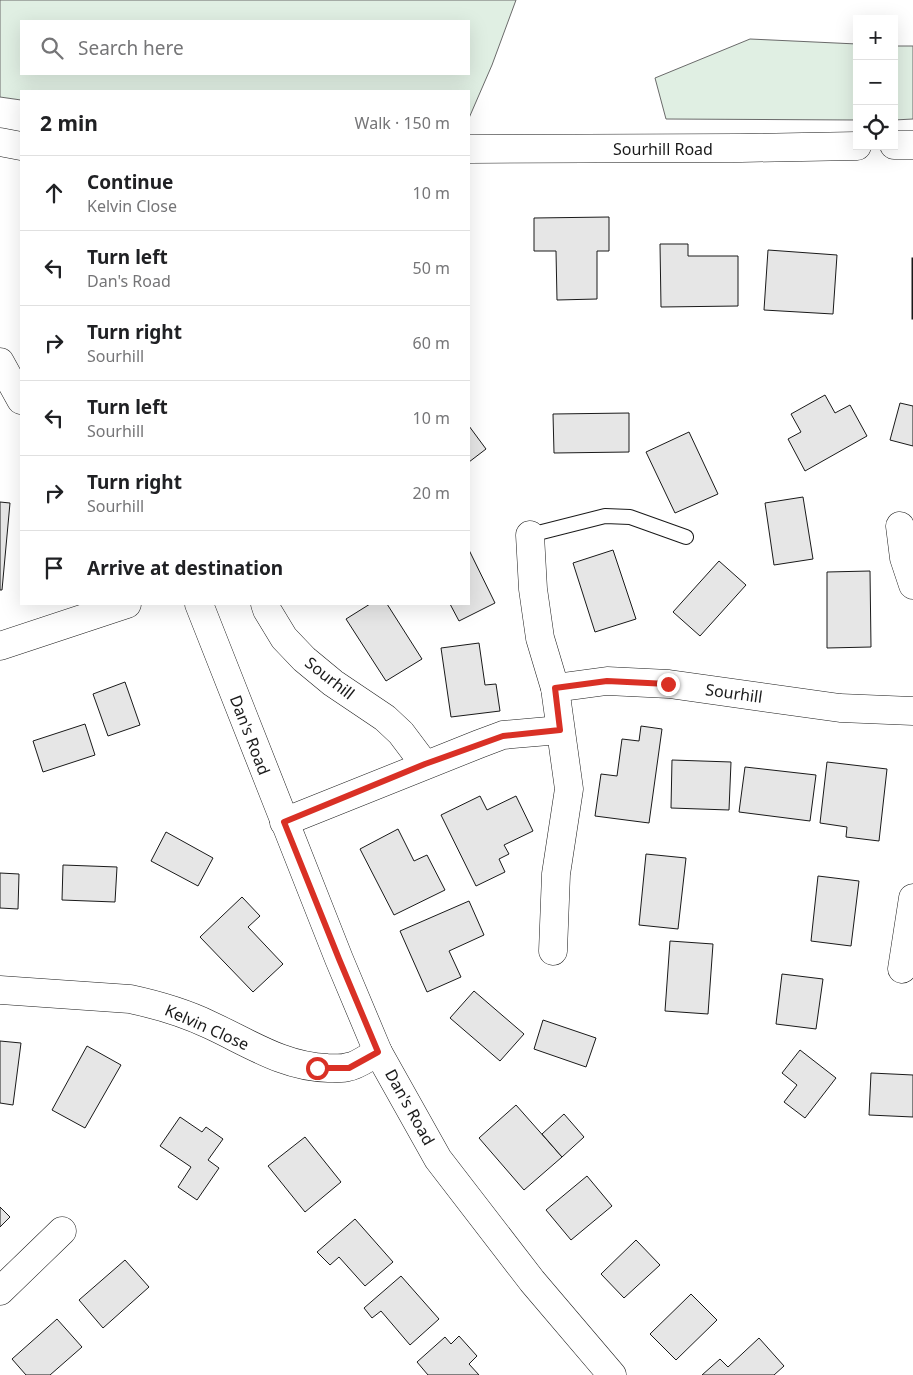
<!DOCTYPE html>
<html lang="en">
<head>
<meta charset="utf-8">
<style>
	body { margin:0; font-family:"Noto Sans",sans-serif; background:#f2f2f2; color:#202124 }
	.controls { position:absolute; right:15px; top:15px; display:grid; overflow:hidden; border-radius:0px; box-shadow:0 5px 20px #0002 }
	.controls button { width:45px; height:45px; display:grid; place-items:center; padding:0; border:0; border-bottom:1px solid #e0e0e0; background:#fff; color:#202124; font:25px sans-serif }
	.stop { position:absolute; width:15px; height:15px; margin:-11px; border:4px solid #d93025; border-radius:50%; background:#fff }
	.stop.end { background:#d93025; border-color:#fff; box-shadow:0 1px 5px #0008 }
	.list { margin:0; padding:0; list-style:none }
	h2 { display:flex; justify-content:space-between; align-items:center; height:65px; margin:0; padding:0 20px; font-size:21px }
	h2 small { font-size:16px; font-weight:400; color:#757577 }
	.list li { display:grid; grid-template-columns:32px 1fr auto; gap:15px; align-items:center; box-sizing:border-box; height:75px; padding:0 20px; border-top:1px solid #e0e0e0 }
	.list b { display:block; font-size:19px; white-space:nowrap }
	.list p { margin:0; font-size:16px; white-space:nowrap; color:#757577 }
	.list em { font-size:16px; font-style:normal; color:#757577 }
	.icon { flex:none; width:28px; height:28px; fill:none; stroke:currentColor; stroke-width:2; stroke-linecap:round; stroke-linejoin:round }
	.map { position:relative; flex:none; width:913px; height:1375px; overflow:hidden }
	.search { position:absolute; background:#fff; box-shadow:0 5px 20px #0002; left:20px; top:20px; width:450px; height:55px; display:flex; align-items:center; gap:12px; box-sizing:border-box; padding:0 18px; border-radius:0px; color:#757577; font-size:19px }
	.panel { position:absolute; background:#fff; box-shadow:0 5px 20px #0002; left:20px; top:90px; width:450px; height:515px; border-radius:0px }
	.map>svg:first-child { display:block }
	.green { fill:#e0efe3; stroke:#6a6a6a; fill-rule:evenodd }
	.building { fill:#e6e6e6; stroke:#1a1a1a }
	.lines { fill:none; stroke-linecap:round; stroke-linejoin:round }
	.lane-casing { stroke:#1a1a1a; stroke-width:16 }
	.street-casing { stroke:#1a1a1a; stroke-width:29 }
	.secondary-casing { stroke:#1a1a1a; stroke-width:29 }
	.lane { stroke:#fff; stroke-width:14 }
	.street { stroke:#fff; stroke-width:28 }
	.secondary { stroke:#fff; stroke-width:28 }
	.route { stroke:#d93025; stroke-width:6 }
	.labels { text-anchor:middle; stroke-width:4; stroke-linejoin:round; paint-order:stroke }
	.street-label { font-size:16px; fill:#1a1a1a; stroke:#fff }
</style>
</head>
<body>
<div class="map">
<svg width="913" height="1375" viewBox="0 0 913 1375">
	<rect width="100%" height="100%" fill="#fff"/>
	<g class="green">
		<path d="M0,0H516L492,65L469,118V91H21V100L0,97ZM469,21V74H21V21Z"/>
		<polygon points="750,39 857,44 857,120 666,119 655,78"/>
		<polygon points="894,46 913,46 913,119 894,120"/>
	</g>
	<g class="building">
		<polygon points="609,217 609,251 597,251 597,299 557,300 556,251 534,251 534,218"/>
		<polygon points="660,244 688,244 688,256 738,256 738,306 661,307"/>
		<polygon points="768,250 837,255 833,314 764,310"/>
		<rect x="912" y="258" width="1" height="61"/>
		<polygon points="825,395 835,413 850,405 867,436 805,471 788,439 801,432 791,414"/>
		<polygon points="900,403 913,406 913,446 890,440"/>
		<polygon points="629,413 629,452 554,453 553,414"/>
		<polygon points="469,426 486,449 469,462"/>
		<polygon points="689,432 718,494 675,513 646,452"/>
		<polygon points="803,497 813,559 774,565 765,503"/>
		<polygon points="0,502 10,503 2,590 0,590"/>
		<polygon points="469,550 495,603 459,621 450,604 469,604"/>
		<polygon points="613,550 636,619 595,632 573,563"/>
		<polygon points="719,561 746,585 700,636 673,612"/>
		<polygon points="870,571 871,647 827,648 827,572"/>
		<polygon points="370,604 387,604 422,659 386,681 346,619"/>
		<polygon points="479,643 485,685 496,684 500,711 451,717 441,648"/>
		<polygon points="125,682 140,725 108,736 93,694"/>
		<polygon points="85,724 95,755 43,772 33,741"/>
		<polygon points="641,726 662,729 649,823 595,816 601,774 617,776 622,739 639,741"/>
		<polygon points="672,760 731,762 729,810 671,808"/>
		<polygon points="827,762 887,769 879,841 846,837 847,827 820,823"/>
		<polygon points="745,767 816,775 810,821 739,812"/>
		<polygon points="480,796 487,810 516,796 533,831 504,845 509,854 499,859 505,872 476,886 441,815"/>
		<polygon points="398,829 414,861 427,855 445,890 394,915 360,849"/>
		<polygon points="166,832 213,858 198,886 151,861"/>
		<polygon points="646,854 686,858 678,929 639,925"/>
		<polygon points="63,865 117,867 115,902 62,900"/>
		<polygon points="0,873 19,874 18,909 0,908"/>
		<polygon points="818,876 859,881 851,946 811,941"/>
		<polygon points="242,897 260,916 248,927 283,964 253,992 200,937"/>
		<polygon points="469,901 484,935 449,951 461,977 427,992 400,931"/>
		<polygon points="670,941 713,944 708,1014 665,1011"/>
		<polygon points="782,974 823,979 816,1029 776,1024"/>
		<polygon points="474,991 524,1034 500,1061 450,1018"/>
		<polygon points="543,1020 596,1038 586,1067 534,1049"/>
		<polygon points="0,1041 21,1043 13,1105 0,1103"/>
		<polygon points="87,1046 121,1065 85,1128 52,1110"/>
		<polygon points="800,1050 836,1078 805,1118 784,1102 797,1085 782,1073"/>
		<polygon points="871,1073 913,1075 913,1117 869,1115"/>
		<polygon points="516,1105 562,1157 524,1190 479,1138"/>
		<polygon points="564,1114 584,1137 562,1157 542,1134"/>
		<polygon points="180,1117 202,1132 206,1127 223,1139 208,1160 219,1168 197,1200 178,1187 191,1167 160,1146"/>
		<polygon points="305,1137 341,1182 305,1212 268,1166"/>
		<polygon points="587,1176 612,1206 571,1240 546,1210"/>
		<polygon points="0,1207 10,1217 0,1227"/>
		<polygon points="355,1219 393,1262 365,1286 339,1257 330,1265 317,1252"/>
		<polygon points="636,1240 660,1265 624,1298 601,1274"/>
		<polygon points="125,1260 149,1287 103,1328 79,1300"/>
		<polygon points="401,1276 439,1319 410,1345 381,1311 372,1318 364,1308"/>
		<polygon points="691,1294 717,1320 676,1360 650,1334"/>
		<polygon points="57,1319 82,1347 50,1375 26,1375 12,1359"/>
		<polygon points="459,1336 477,1356 469,1364 479,1375 428,1375 417,1362 445,1337 451,1344"/>
		<polygon points="759,1338 784,1366 774,1375 702,1375 720,1359 728,1367"/>
	</g>
	<g class="lines">
		<g class="lane-casing">
			<polyline id="lane" points="530,535 605,516 630,517 686,537"/>
		</g>
		<g class="street-casing">
			<g id="street">
				<polyline points="0,362 21,400"/>
				<polyline points="900,526 904,558 913,585"/>
				<polyline points="530,535 533,589 540,638 555,688 569,789 556,874 553,951"/>
				<polyline points="265,604 267,610 284,638 304,659 333,683 385,718 401,733 425,765"/>
				<polyline points="0,646 127,604"/>
				<polyline points="555,688 607,681 669,684 840,708 913,711"/>
				<polyline points="284,822 479,744 503,735 560,730"/>
				<polyline points="902,969 913,898"/>
				<path d="M0,990L130,999C158,1005 185,1013 210,1025C249,1043 284,1067 328,1068C335,1068 342,1069 348,1067C357,1066 370,1056 378,1052"/>
				<polyline points="0,1291 62,1231"/>
			</g>
		</g>
		<g class="secondary-casing">
			<g id="secondary">
				<polyline points="0,142 21,146"/>
				<polyline points="894,145 913,145"/>
				<polyline points="469,149 741,148 857,146"/>
				<polyline points="199,604 339,959 378,1052 438,1159 532,1281 612,1375"/>
			</g>
		</g>
		<use href="#lane" class="lane"/>
		<use href="#street" class="street"/>
		<use href="#secondary" class="secondary"/>
	</g>
	<g class="lines">
		<polyline class="route" points="317,1068 349,1068 378,1052 339,959 284,822 425,764 503,736 560,730 555,688 607,681 668,684"/>
	</g>
	<g class="labels">
		<g class="street-label">
			<text x="663" y="155">Sourhill Road</text>
			<text transform="translate(330 678) rotate(38)" y="6">Sourhill</text>
			<text transform="translate(734 693) rotate(8)" y="6">Sourhill</text>
			<text transform="translate(250 735) rotate(69)" y="6">Dan's Road</text>
			<text transform="translate(207 1027) rotate(24)" y="6">Kelvin Close</text>
			<text transform="translate(410 1107) rotate(61)" y="6">Dan's Road</text>
		</g>
	</g>
</svg>
<div class="controls">
<button>+</button>
<button>−</button>
<button><svg class="icon" aria-label="locate" viewBox="0 0 24 24"><circle cx="12" cy="12" r="6"/><path d="M12 2v4M12 18v4M2 12h4M18 12h4"/></svg></button>
</div>
<div class="stop" style="left:317px;top:1068px"></div>
<div class="stop end" style="left:668px;top:684px"></div>
<div class="search"><svg class="icon" aria-label="search" viewBox="0 0 24 24"><circle cx="10" cy="10" r="6"/><path d="M15 15l6 6"/></svg>Search here</div>
<section class="panel">
<h2>2 min<small>Walk · 150 m</small></h2>
<ul class="list">
<li><svg class="icon" aria-label="ahead" viewBox="0 0 24 24"><path d="M12 20V5M6 11l6-6 6 6"/></svg><div><b>Continue</b><p>Kelvin Close</p></div><em>10 m</em></li>
<li><svg class="icon" aria-label="left" viewBox="0 0 24 24"><path d="M17 20v-9H6M10 6l-5 5 5 5"/></svg><div><b>Turn left</b><p>Dan's Road</p></div><em>50 m</em></li>
<li><svg class="icon" aria-label="right" viewBox="0 0 24 24"><path d="M7 20v-9h11M14 6l5 5-5 5"/></svg><div><b>Turn right</b><p>Sourhill</p></div><em>60 m</em></li>
<li><svg class="icon" aria-label="left" viewBox="0 0 24 24"><path d="M17 20v-9H6M10 6l-5 5 5 5"/></svg><div><b>Turn left</b><p>Sourhill</p></div><em>10 m</em></li>
<li><svg class="icon" aria-label="right" viewBox="0 0 24 24"><path d="M7 20v-9h11M14 6l5 5-5 5"/></svg><div><b>Turn right</b><p>Sourhill</p></div><em>20 m</em></li>
<li><svg class="icon" aria-label="arrive" viewBox="0 0 24 24"><path d="M6 21V4h12l-3 4 3 4H6"/></svg><div><b>Arrive at destination</b></div></li>
</ul>
</section>
</div>
</body>
</html>
